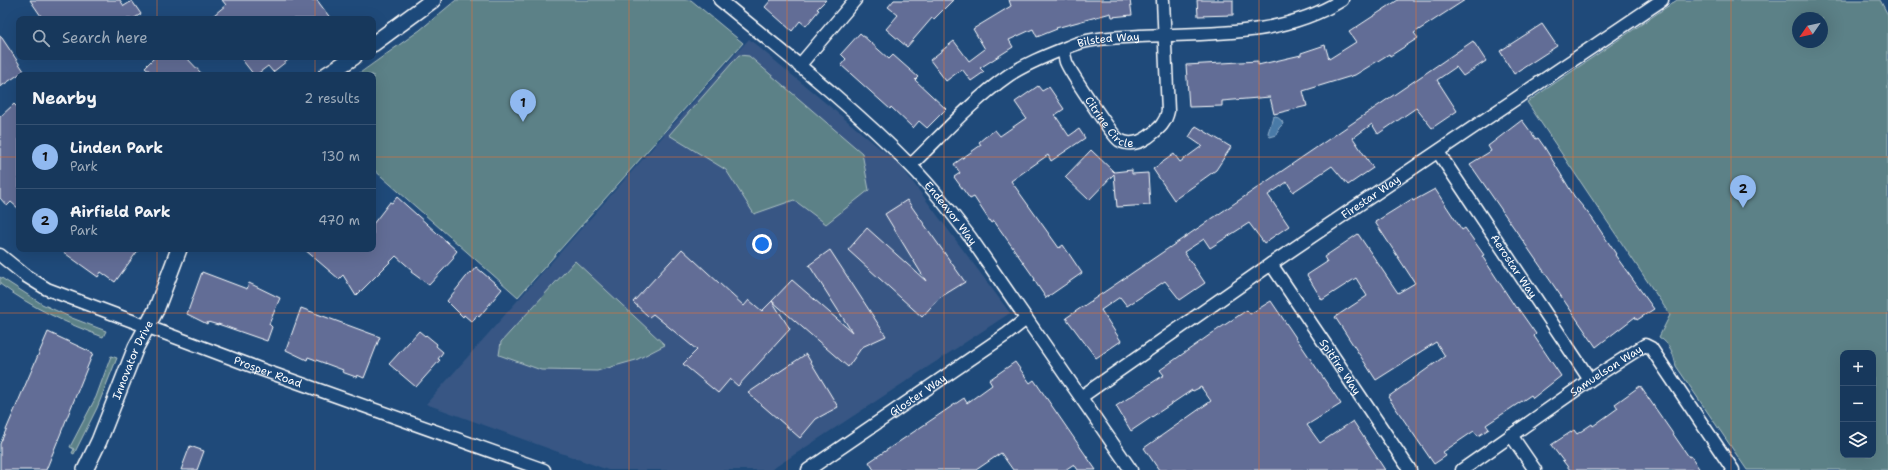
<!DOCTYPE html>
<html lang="en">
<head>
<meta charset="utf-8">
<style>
	body { margin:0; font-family:"Shantell Sans",sans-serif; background:#203f62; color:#f1f3f6 }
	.controls { position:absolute; right:12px; bottom:12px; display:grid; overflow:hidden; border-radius:8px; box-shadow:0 4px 16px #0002 }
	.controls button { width:36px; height:36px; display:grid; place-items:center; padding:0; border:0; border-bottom:1px solid #365272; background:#17385c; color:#f1f3f6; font:20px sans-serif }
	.compass { position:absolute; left:1792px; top:12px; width:36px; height:36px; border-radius:50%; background:#17385c; box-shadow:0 4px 16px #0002; rotate:236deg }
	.you { position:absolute; left:762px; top:244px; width:14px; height:14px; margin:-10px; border:3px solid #fff; border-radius:50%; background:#1a73e8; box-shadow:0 0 0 6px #1a73e833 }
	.badge { display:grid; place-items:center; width:26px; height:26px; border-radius:50%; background:#90b9f0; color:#111; font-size:13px; font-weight:700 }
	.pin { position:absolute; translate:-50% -33px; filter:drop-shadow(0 1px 2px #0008) }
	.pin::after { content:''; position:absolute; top:21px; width:14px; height:12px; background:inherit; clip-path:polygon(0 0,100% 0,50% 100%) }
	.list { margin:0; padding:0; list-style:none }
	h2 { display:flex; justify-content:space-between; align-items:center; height:52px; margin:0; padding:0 16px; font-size:17px }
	h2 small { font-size:13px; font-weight:400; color:#9eacbb }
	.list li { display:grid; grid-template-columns:26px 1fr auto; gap:12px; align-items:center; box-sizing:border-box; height:64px; padding:0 16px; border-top:1px solid #365272 }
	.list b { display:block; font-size:15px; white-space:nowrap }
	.list p { margin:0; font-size:13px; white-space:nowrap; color:#9eacbb }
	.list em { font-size:13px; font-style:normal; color:#9eacbb }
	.icon { flex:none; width:22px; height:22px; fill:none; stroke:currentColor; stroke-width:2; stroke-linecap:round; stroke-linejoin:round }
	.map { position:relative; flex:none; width:1888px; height:470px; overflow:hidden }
	.search { position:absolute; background:#17385c; box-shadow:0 4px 16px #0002; left:16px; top:16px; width:360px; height:44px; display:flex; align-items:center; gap:10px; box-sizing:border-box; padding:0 14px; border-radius:8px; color:#9eacbb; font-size:15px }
	.panel { position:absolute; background:#17385c; box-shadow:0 4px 16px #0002; left:16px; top:72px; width:360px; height:180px; border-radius:8px }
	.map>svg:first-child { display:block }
	.built { fill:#375784 }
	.green { fill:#5b8187; stroke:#adc0c3; fill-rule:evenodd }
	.water { fill:#4a7aa7; stroke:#92afca }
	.building { fill:#626d96; stroke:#fff }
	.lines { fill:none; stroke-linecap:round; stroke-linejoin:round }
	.minor-casing { stroke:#fff; stroke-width:15 }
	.tertiary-casing { stroke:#fff; stroke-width:18 }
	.minor { stroke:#1f4a7a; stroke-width:12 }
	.tertiary { stroke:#1f4a7a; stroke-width:15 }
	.grid { fill:none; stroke:#eb7230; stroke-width:1; stroke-opacity:0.55 }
	.labels { text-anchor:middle; stroke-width:3.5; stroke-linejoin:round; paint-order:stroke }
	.street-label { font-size:11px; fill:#fff; stroke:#1f4a7a }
</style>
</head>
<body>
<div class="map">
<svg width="1888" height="470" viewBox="0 0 1888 470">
	<rect width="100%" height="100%" fill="#1f4a7a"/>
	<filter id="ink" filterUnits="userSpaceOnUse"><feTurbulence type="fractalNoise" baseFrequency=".025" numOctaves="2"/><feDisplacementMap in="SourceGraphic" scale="8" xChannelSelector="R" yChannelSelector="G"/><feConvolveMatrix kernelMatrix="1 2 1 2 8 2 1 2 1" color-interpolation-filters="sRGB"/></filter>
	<g filter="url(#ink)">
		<polygon class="built" points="749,39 900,165 1010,313 771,470 608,470 426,404"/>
		<g class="green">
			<polygon points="456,0 691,0 743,43 518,297 373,169 373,75 357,75 420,30"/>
			<path d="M1677,0H1880L1888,15V470H1747L1676,366C1673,353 1671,345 1659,337L1670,315L1527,102ZM1798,18H1822V42H1798ZM1843,353H1873V455H1843Z"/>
			<polygon points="739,55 749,56 862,153 869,190 826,224 794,200 754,214 726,170 669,135"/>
			<polygon points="575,261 665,345 636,360 597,371 541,370 499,355 501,342"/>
			<path d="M0,277L42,304L72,318L106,331L103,337C66,323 32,308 0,284Z"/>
			<polygon points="111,356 117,358 97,408 74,454 72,453 74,449 70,447 71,445 96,397"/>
		</g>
		<polygon class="water" points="1276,116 1282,121 1283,124 1279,128 1277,135 1270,137 1268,133 1273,117"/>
		<g class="building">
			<polygon points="30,0 120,0 124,6 132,1 141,14 133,19 43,19"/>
			<polygon points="222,0 317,0 331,19 209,19 226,5"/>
			<polygon points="771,0 826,0 817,9 819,10 806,26 800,21 792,31 765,7"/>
			<polygon points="894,0 953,0 934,19 932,18 907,47 886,29 898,15 888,7"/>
			<polygon points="1009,0 1130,0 1132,15 1112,17 1111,13 1056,28 1057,29 1037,37 1033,29 1009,40 1013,47 980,68 984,72 971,81 962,69 946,81 930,60 954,41 969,61 985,49 973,29 1011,6"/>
			<polygon points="1197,0 1233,0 1233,15 1198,16"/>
			<polygon points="1398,0 1465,0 1414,33 1418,38 1390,56 1389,54 1355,75 1303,91 1307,106 1274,114 1270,97 1222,101 1222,106 1189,107 1186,65 1258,61 1258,65 1301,55 1301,53 1325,45 1329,59 1356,42 1349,32"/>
			<polygon points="1542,24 1557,46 1514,74 1500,51"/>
			<polygon points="860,33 889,59 893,55 918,77 915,80 946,109 927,128 919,121 913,128 891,107 890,109 841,65 846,59 841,54"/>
			<polygon points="0,35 24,71 0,87"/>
			<polygon points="1473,41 1486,61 1463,76 1456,67 1437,80 1457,111 1432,128 1416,108 1378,134 1372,124 1353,138 1373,168 1348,185 1332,166 1293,192 1287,182 1268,195 1289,226 1264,243 1249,223 1210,248 1204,239 1184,252 1205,283 1180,300 1165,281 1127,306 1120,297 1101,310 1121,341 1096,358 1066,318"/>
			<polygon points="155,57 186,57 203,75 154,75 145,67"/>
			<polygon points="240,57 292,57 273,72 268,66 256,75 254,75"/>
			<polygon points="1038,86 1042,91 1049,87 1064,109 1055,115 1069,136 1079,129 1085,138 1051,161 1048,155 1011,181 1059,248 1063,245 1082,273 1046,298 1034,280 1035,279 994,221 991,223 974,197 970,199 954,177 960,173 954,164 981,145 979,142 985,137 995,130 1000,136 1026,118 1015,102"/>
			<polygon points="14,104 19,109 19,209 11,202 7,206 0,198 0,117"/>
			<polygon points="1522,120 1536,139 1538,138 1545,148 1574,196 1592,218 1616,254 1615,255 1654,309 1637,320 1635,317 1596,347 1470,164 1491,151 1488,146"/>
			<polygon points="1196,126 1231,147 1216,170 1174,200 1153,169 1174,154 1180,162 1202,146 1189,137"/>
			<polygon points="1091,150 1114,172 1132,170 1132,174 1148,173 1150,205 1117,207 1114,174 1089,200 1065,177"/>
			<polygon points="1435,189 1462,230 1465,228 1484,255 1482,256 1516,308 1517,307 1536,334 1534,336 1561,376 1533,398 1531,395 1486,425 1489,429 1478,436 1474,431 1443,452 1446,456 1434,464 1388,397 1445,356 1436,342 1376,380 1335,317 1367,296 1356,278 1322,300 1307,275 1327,262 1324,257 1358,234 1398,293 1415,283 1375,222 1412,199 1413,201"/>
			<polygon points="397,197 457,251 453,256 454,258 429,285 411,272 412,270 396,256 356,296 343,275 339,279 304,249 373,249 373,224 390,202 392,203"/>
			<polygon points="907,200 965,282 939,298 922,317 848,250 867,228 926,281 885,214"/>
			<polygon points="59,249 139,249 115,282 101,272 98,277"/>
			<polygon points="682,249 744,306 749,300 762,311 772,301 790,329 738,386 730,379 718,393 683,364 697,350 653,314 649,317 633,302"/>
			<polygon points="830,250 886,336 862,347 848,367 772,301 792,280 852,332 809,265"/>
			<polygon points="476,267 502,289 479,317 477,315 472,322 464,315 463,317 447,301 470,272 471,273"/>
			<polygon points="202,272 247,289 249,283 280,298 269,324 272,327 267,341 218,324 218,325 208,322 207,324 187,314"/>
			<polygon points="1271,301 1341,404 1307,425 1320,443 1353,421 1385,470 1159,470 1144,448 1211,401 1201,387 1193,391 1192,390 1131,431 1116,406 1164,375 1160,370 1211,334 1247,310 1250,314"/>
			<polygon points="301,308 380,337 364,378 357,375 356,377 342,372 343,370 308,357 307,360 286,350"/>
			<polygon points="419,331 425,336 426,335 437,344 436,346 443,352 438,359 440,360 416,387 389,364"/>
			<polygon points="48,332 93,353 46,470 0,470 0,444"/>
			<polygon points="806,354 838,407 816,419 800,438 748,393"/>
			<polygon points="1015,362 1030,383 1034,380 1096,470 1078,470 1074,464 1065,470 1013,470 1001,453 976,470 874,470 869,462 964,398 967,403 992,385 989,380"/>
			<polygon points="1640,386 1689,457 1691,456 1700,470 1570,470 1551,445 1574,430 1577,434 1592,424 1593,426 1618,408 1615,404"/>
			<polygon points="190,446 204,451 197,470 181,470"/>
		</g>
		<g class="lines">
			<g class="minor-casing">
				<g id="minor">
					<path id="s1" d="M720,0C784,53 852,106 910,165C932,187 951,212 970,237L1131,470"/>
					<path id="s2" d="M1063,50C1064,54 1065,58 1066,62C1070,72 1112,135 1119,140C1129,146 1139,143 1148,137C1158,129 1165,125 1168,111L1163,0"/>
					<polyline points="799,66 855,0"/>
					<path id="s3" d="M1438,152L1590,380"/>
					<path id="s4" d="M911,165C942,135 973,100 1009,75C1027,63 1048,55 1068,47C1090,37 1117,38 1140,36C1209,33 1281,38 1342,0"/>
					<path id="s5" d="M0,255L26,276L47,289L260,369L544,470"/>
					<path id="s6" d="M1271,264L1410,470"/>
					<path id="s7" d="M1081,397L1271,264L1662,0"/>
					<polyline points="1511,435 1535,470"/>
					<path id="s8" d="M808,470L1007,334L1026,319"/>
					<path id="s9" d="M1462,470L1590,380L1645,345L1651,348L1733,470"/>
				</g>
			</g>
			<g class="tertiary-casing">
				<g id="tertiary">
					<polyline points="373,44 433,0"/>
					<polyline points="326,75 354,57"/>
					<path id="s10" d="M85,470L99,441L136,347L156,310L179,249"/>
				</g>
			</g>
			<use href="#minor" class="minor"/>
			<use href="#tertiary" class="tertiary"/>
		</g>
	</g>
	<path class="grid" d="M157,0V19M315,0V19M472,0V470M629,0V470M787,0V470M944,0V470M1101,0V470M1259,0V470M1416,0V470M1573,0V470M1731,0V470M157,57V75M315,57V75M0,157H19M373,157H1888M157,249V470M315,249V470M0,313H1888"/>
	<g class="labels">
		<g class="street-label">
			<text dy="4" stroke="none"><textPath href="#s4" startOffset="240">Bilsted Way</textPath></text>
			<text dy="4" stroke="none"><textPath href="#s2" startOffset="88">Citrine Circle</textPath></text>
			<text dy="4" stroke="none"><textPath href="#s7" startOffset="352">Firestar Way</textPath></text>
			<text dy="4" stroke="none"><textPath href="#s1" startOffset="315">Endeavor Way</textPath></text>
			<text dy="4" stroke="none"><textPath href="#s3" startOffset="137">Aerostar Way</textPath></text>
			<text dy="4" stroke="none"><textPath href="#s10" startOffset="120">Innovator Drive</textPath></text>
			<text dy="4" stroke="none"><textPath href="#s6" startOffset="124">Spitfire Way</textPath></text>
			<text dy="4" stroke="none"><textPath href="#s9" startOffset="175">Samuelson Way</textPath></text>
			<text dy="4" stroke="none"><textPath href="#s5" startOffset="294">Prosper Road</textPath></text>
			<text dy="4" stroke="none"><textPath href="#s8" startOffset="133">Gloster Way</textPath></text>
		</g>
	</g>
</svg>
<div class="controls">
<button>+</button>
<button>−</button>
<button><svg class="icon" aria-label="layers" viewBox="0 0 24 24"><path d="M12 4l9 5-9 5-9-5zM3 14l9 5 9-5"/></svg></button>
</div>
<svg class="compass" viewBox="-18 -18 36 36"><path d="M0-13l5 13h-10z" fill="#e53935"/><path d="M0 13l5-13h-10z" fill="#9eacbb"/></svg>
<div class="you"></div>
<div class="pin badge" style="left:523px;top:122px">1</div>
<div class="pin badge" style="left:1743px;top:208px">2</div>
<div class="search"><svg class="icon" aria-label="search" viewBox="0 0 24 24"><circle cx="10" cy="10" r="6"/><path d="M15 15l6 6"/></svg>Search here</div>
<section class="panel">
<h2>Nearby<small>2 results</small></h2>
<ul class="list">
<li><span class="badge">1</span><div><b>Linden Park</b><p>Park</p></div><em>130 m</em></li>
<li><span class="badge">2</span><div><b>Airfield Park</b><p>Park</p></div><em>470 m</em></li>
</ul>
</section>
</div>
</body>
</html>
